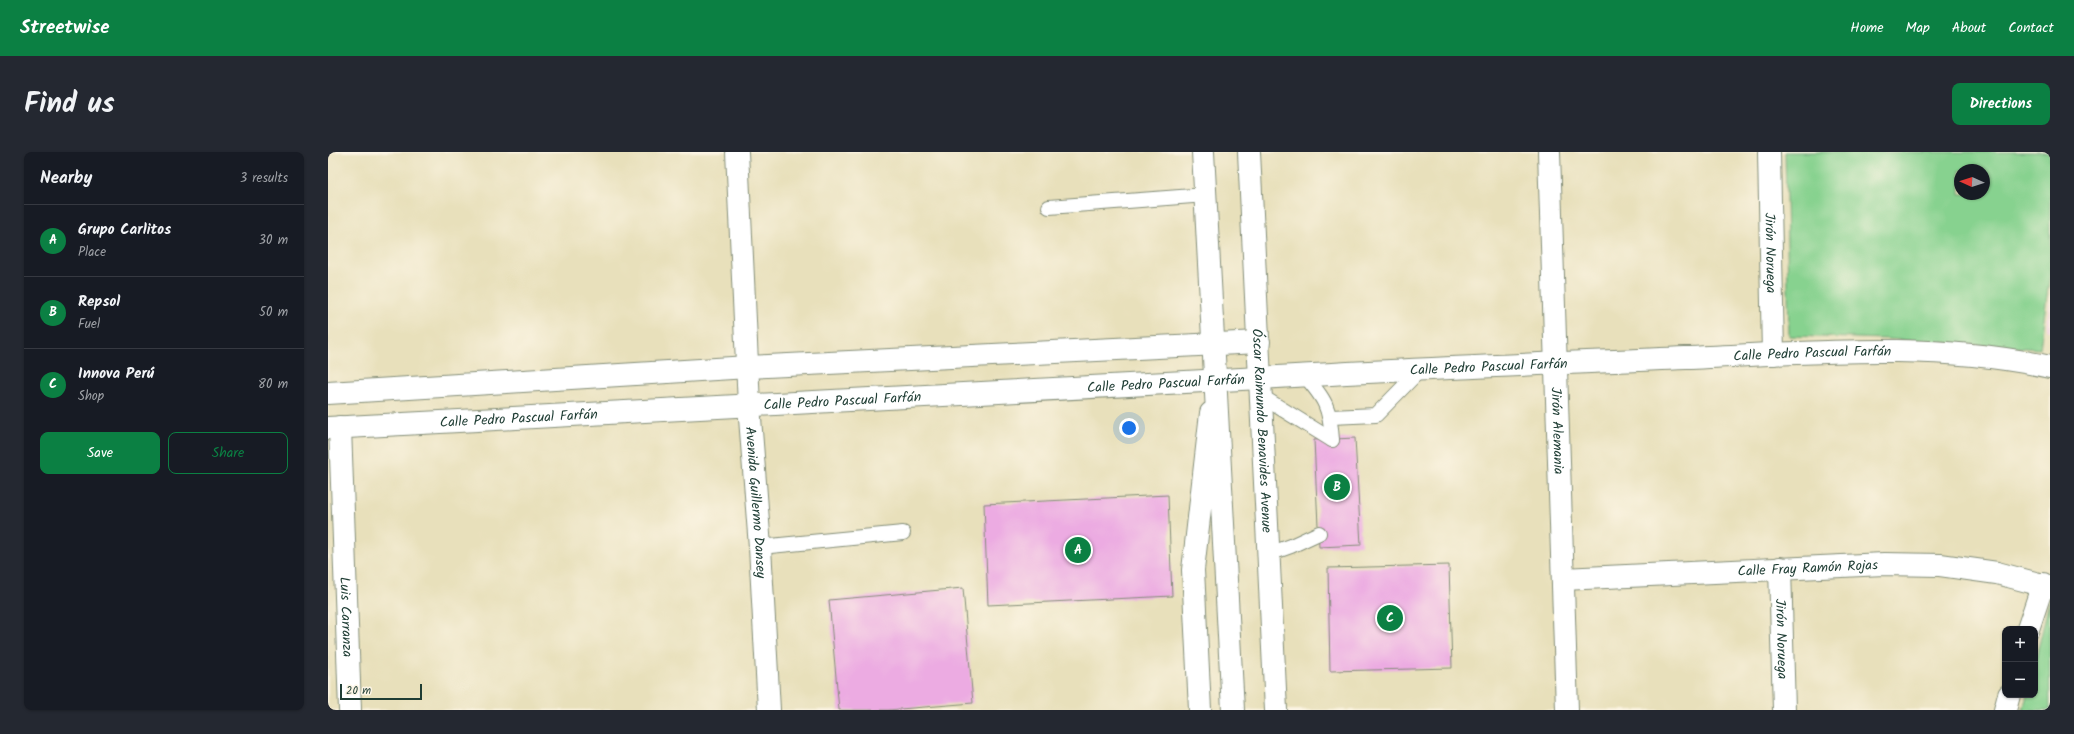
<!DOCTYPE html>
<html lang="en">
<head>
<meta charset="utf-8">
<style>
	body { margin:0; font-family:Kalam,sans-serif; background:#242831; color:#f1f3f6 }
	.controls { position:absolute; right:12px; bottom:12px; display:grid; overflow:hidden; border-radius:8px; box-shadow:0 1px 3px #0004 }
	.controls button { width:36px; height:36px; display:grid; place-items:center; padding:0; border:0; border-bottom:1px solid #363941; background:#171b24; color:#f1f3f6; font:20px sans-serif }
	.compass { position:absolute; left:1626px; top:12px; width:36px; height:36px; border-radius:50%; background:#171b24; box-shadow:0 1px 3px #0004; rotate:273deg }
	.scale { position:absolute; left:12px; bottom:10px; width:82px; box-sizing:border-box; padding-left:4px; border:2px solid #1f3d34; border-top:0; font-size:11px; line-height:14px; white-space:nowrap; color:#1f3d34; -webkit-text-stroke:3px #fcf5e5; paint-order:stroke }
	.you { position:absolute; left:801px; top:276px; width:14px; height:14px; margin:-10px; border:3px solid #fff; border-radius:50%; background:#1a73e8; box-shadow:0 0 0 6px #1a73e833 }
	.badge { display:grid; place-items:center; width:26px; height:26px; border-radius:50%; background:#0b8043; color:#fff; font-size:13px; font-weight:700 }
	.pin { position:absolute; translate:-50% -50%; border:2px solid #fff; box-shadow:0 1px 4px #0006 }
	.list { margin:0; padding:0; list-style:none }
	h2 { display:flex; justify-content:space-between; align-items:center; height:52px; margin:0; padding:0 16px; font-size:17px }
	h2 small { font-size:13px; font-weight:400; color:#9ea1a6 }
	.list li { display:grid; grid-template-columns:26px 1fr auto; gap:12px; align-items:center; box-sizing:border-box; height:72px; padding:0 16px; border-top:1px solid #363941 }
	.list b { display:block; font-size:15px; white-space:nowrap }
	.list p { margin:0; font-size:13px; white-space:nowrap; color:#9ea1a6 }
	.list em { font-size:13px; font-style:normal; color:#9ea1a6 }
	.actions { display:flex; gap:8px; padding:12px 16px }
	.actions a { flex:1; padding:9px 0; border:1px solid #0b8043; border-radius:8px; text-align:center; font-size:14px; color:#0b8043 }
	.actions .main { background:#0b8043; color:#fff }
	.map { position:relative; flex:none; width:1722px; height:558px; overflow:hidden; border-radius:8px }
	header { display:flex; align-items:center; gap:24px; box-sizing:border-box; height:56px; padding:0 20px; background:#0b8043; color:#fff }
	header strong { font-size:19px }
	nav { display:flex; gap:22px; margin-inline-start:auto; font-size:14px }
	.intro { display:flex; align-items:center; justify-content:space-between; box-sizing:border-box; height:96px; padding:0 24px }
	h1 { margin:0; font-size:28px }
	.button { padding:10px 18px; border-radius:8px; background:#0b8043; color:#fff; font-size:14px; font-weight:700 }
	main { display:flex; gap:24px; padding:0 24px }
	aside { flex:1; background:#171b24; border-radius:8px; box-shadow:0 1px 3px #0004 }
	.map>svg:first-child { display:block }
	.built { fill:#f1d0e4 }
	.green { fill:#87d28f; stroke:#538862; fill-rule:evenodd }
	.building { fill:#ecabe2 }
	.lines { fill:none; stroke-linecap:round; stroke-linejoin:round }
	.lane-casing { stroke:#848e78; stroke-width:16 }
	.street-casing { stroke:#848e78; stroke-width:24 }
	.secondary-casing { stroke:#848e78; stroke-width:24 }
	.primary-casing { stroke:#848e78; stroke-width:24 }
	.lane { stroke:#fff; stroke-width:14 }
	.street { stroke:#fff; stroke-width:22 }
	.secondary { stroke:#fff; stroke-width:22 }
	.primary { stroke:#fff; stroke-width:22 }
	.labels { text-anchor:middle; stroke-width:4; stroke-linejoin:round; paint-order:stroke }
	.street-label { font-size:14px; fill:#1f3d34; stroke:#fcf5e5 }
</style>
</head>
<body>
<header>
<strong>Streetwise</strong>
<nav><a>Home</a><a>Map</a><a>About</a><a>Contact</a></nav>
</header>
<div class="intro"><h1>Find us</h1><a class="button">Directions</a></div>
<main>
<aside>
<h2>Nearby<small>3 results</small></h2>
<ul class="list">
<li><span class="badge">A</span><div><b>Grupo Carlitos</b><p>Place</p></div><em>30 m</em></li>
<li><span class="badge">B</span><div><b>Repsol</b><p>Fuel</p></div><em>50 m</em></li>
<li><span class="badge">C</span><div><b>Innova Perú</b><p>Shop</p></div><em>80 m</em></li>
</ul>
<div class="actions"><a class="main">Save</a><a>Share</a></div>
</aside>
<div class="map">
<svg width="1722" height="558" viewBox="0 0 1722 558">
	<rect width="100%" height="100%" fill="#fcf5e5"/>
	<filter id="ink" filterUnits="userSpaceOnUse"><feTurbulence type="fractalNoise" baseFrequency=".025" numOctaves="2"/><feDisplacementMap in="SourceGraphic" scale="8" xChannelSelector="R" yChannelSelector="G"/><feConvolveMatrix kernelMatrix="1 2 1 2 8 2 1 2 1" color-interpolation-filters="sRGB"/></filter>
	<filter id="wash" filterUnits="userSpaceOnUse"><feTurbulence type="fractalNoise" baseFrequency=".012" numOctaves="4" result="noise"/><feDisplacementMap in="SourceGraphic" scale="16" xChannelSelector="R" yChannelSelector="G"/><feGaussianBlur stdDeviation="0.9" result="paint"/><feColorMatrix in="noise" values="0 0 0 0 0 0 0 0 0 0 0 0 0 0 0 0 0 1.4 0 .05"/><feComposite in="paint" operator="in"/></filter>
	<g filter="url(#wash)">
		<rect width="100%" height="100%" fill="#e8e0bb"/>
		<polygon class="built" points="1722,146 1722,180 1718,178"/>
		<g class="green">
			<path d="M1457,0H1722V121L1712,197L1559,187L1461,184ZM1632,18H1656V42H1632Z"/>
			<polygon points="1721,450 1722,558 1695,558 1699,543 1707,543 1707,510"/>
		</g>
		<g id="blocks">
			<g class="building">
				<polygon points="1027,286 1033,393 991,395 986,288"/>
				<polygon points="840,343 844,444 660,453 656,352"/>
				<polygon points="1121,413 1124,516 1002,519 1000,416"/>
				<polygon points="635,436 645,551 560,558 511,558 501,448"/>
			</g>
		</g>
	</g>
	<g filter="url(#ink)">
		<use href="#blocks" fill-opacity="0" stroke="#848e78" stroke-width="1"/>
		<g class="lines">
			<g class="lane-casing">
				<g id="lane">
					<polyline points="721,55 878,43"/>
					<path d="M976,223C997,247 1002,255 1004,288"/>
					<polyline points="933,244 1004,288"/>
					<polyline points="1003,265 1048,263 1092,218"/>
					<polyline points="432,395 575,381"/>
					<polyline points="941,402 963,394 991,381"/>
				</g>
			</g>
			<g class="street-casing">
				<g id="street">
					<path id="s1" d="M409,0L421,253L432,395L441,558"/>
					<path id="s2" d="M1221,0L1239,558"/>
					<path id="s3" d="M1441,0L1445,202"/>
					<path id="s4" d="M932,226C1074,217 1216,212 1358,206C1478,201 1604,189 1722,215"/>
					<path id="s5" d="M12,275L22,558"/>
					<path id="s6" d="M1452,416L1456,558"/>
					<path id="s7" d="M1235,427L1556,412L1612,413L1669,421L1722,435"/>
					<polyline points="1700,477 1715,432"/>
					<polyline points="1677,558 1681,543"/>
				</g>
			</g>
			<g class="secondary-casing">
				<g id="secondary">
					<polyline points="0,241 420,215 931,190"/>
					<path id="s8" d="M0,276L932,226"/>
					<polyline points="872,558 865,418 883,261"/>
				</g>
			</g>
			<g class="primary-casing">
				<g id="primary">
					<polyline points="875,0 905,558"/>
					<path id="s9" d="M921,0L948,558"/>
				</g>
			</g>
			<use href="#lane" class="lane"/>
			<use href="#street" class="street"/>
			<use href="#secondary" class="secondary"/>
			<use href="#primary" class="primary"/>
		</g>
	</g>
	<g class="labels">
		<g class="street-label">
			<text dy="5" stroke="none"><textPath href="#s3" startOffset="101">Jirón Noruega</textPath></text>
			<text dy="5" stroke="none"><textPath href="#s4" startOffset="553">Calle Pedro Pascual Farfán</textPath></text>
			<text dy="5" stroke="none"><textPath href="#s4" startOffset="229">Calle Pedro Pascual Farfán</textPath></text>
			<text dy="5" stroke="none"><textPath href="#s8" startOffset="839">Calle Pedro Pascual Farfán</textPath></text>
			<text dy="5" stroke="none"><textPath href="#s8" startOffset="515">Calle Pedro Pascual Farfán</textPath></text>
			<text dy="5" stroke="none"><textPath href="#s8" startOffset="191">Calle Pedro Pascual Farfán</textPath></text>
			<text dy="5" stroke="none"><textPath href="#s9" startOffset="279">Óscar Raimundo Benavides Avenue</textPath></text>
			<text dy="5" stroke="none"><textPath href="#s2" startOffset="279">Jirón Alemania</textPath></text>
			<text dy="5" stroke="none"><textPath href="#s1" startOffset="351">Avenida Guillermo Dansey</textPath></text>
			<text dy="5" stroke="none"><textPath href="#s7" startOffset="245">Calle Fray Ramón Rojas</textPath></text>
			<text dy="5" stroke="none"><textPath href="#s5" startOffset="190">Luis Carranza</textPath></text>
			<text dy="5" stroke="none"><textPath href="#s6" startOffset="71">Jirón Noruega</textPath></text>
		</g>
	</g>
</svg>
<div class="controls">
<button>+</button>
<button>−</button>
</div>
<svg class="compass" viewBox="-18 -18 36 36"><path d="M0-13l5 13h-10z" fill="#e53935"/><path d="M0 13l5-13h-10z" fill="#9ea1a6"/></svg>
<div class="scale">20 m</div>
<div class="you"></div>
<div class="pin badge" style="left:750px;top:398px">A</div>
<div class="pin badge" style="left:1009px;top:335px">B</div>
<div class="pin badge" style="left:1062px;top:466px">C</div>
</div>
</main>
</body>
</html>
